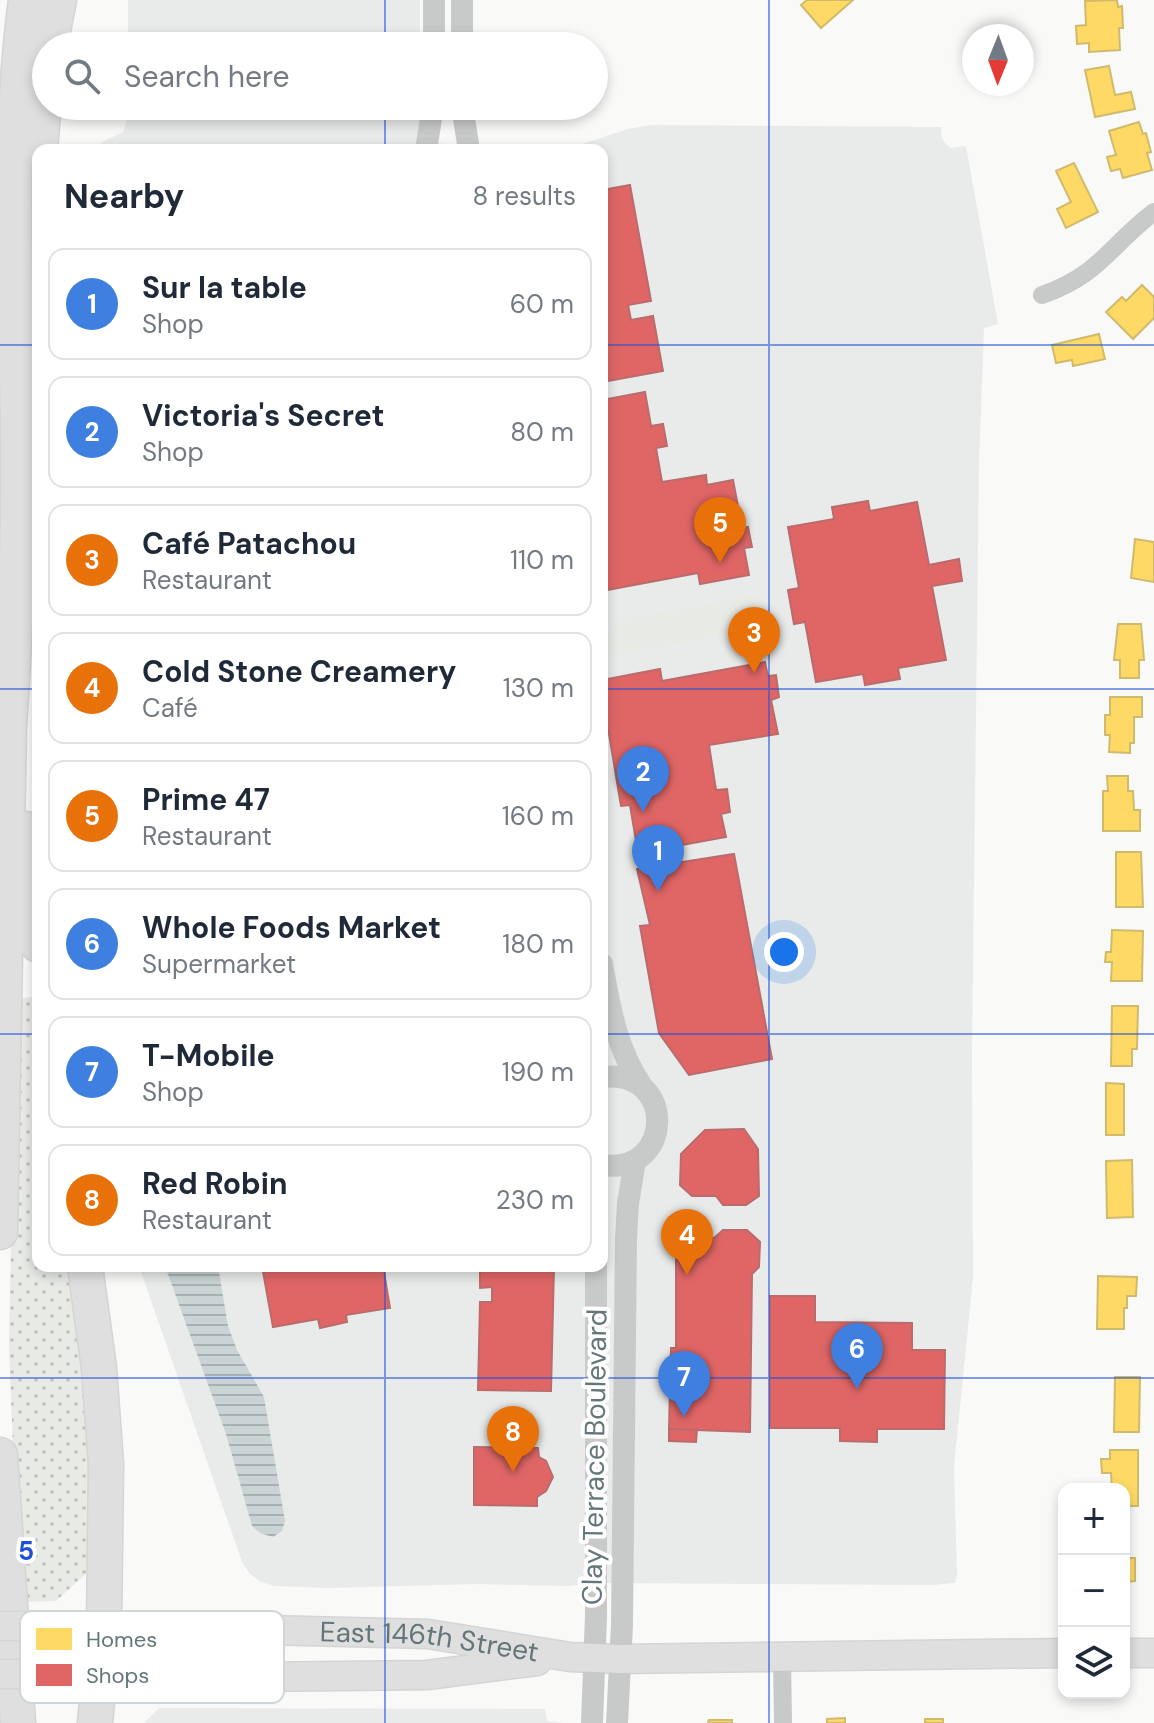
<!DOCTYPE html>
<html lang="en">
<head>
<meta charset="utf-8">
<style>
	body { margin:0; font-family:"DM Sans",sans-serif; background:#f6f6f7; color:#1f2937 }
	.controls { position:absolute; right:24px; bottom:24px; display:grid; overflow:hidden; border-radius:16px; box-shadow:0 4px 12px #0003 }
	.controls button { width:72px; height:72px; display:grid; place-items:center; padding:0; border:0; border-bottom:2px solid #e0e1e3; background:#fff; color:#1f2937; font:40px sans-serif }
	.compass { position:absolute; left:962px; top:24px; width:72px; height:72px; border-radius:50%; background:#fff; box-shadow:0 4px 12px #0003; rotate:181deg }
	.you { position:absolute; left:784px; top:952px; width:28px; height:28px; margin:-20px; border:6px solid #fff; border-radius:50%; background:#1a73e8; box-shadow:0 0 0 12px #1a73e833 }
	.badge { display:grid; place-items:center; width:52px; height:52px; border-radius:50%; background:#0b8043; color:#fff; font-size:26px; font-weight:700 }
	.pin { position:absolute; translate:-50% -66px; filter:drop-shadow(0 2px 4px #0008) }
	.pin::after { content:''; position:absolute; top:42px; width:28px; height:24px; background:inherit; clip-path:polygon(0 0,100% 0,50% 100%) }
	.list { margin:0; padding:0; list-style:none }
	h2 { display:flex; justify-content:space-between; align-items:center; height:104px; margin:0; padding:0 32px; font-size:34px }
	h2 small { font-size:26px; font-weight:400; color:#747a83 }
	.list li { display:grid; grid-template-columns:52px 1fr auto; gap:24px; align-items:center; box-sizing:border-box; height:112px; margin:0 16px 16px; padding:0 16px; border:2px solid #e0e1e3; border-radius:16px }
	.list b { display:block; font-size:30px; white-space:nowrap }
	.list p { margin:0; font-size:26px; white-space:nowrap; color:#747a83 }
	.list em { font-size:26px; font-style:normal; color:#747a83 }
	.icon { flex:none; width:44px; height:44px; fill:none; stroke:currentColor; stroke-width:2; stroke-linecap:round; stroke-linejoin:round }
	.map { position:relative; flex:none; width:1154px; height:1723px; overflow:hidden }
	.search { position:absolute; background:#fff; box-shadow:0 4px 12px #0003; left:32px; top:32px; width:576px; height:88px; display:flex; align-items:center; gap:20px; box-sizing:border-box; padding:0 28px; border-radius:44px; color:#747a83; font-size:30px }
	.panel { position:absolute; background:#fff; box-shadow:0 4px 12px #0003; left:32px; top:144px; width:576px; height:1128px; border-radius:16px }
	.map>svg:first-child { display:block }
	.built { fill:#e9ebea }
	.grass { fill:url(#grass-dots) }
	.park { fill:#e8eae6 }
	.water { fill:url(#water-rules) }
	.homes { fill:#ffd966; stroke:#d0bb6c; stroke-width:2 }
	.shops { fill:#e06666; stroke:#ba6b6c; stroke-width:2 }
	.lines { fill:none; stroke-linecap:round; stroke-linejoin:round }
	.primary-casing { stroke:#d4d5d5; stroke-width:31 }
	.motorway-casing { stroke:#d4d5d5; stroke-width:37 }
	.minor { stroke:#c8c9c9; stroke-width:18 }
	.tertiary { stroke:#c8c9c9; stroke-width:22 }
	.primary { stroke:#dedfde; stroke-width:28 }
	.motorway { stroke:#dedfde; stroke-width:34 }
	.primary-bridge-casing { stroke:#d4d5d5; stroke-width:31; stroke-linecap:butt }
	.primary-bridge { stroke:#dedfde; stroke-width:28 }
	.grid { fill:none; stroke:#1d4ed8; stroke-width:2; stroke-opacity:0.55 }
	.labels { text-anchor:middle; stroke-width:8; stroke-linejoin:round; paint-order:stroke }
	.street-label { font-size:28px; fill:#637679; stroke:#fff }
	.key { fill:#fff; stroke:#d0d6d7; stroke-width:2 }
	.key-label { font-size:22px; fill:#637679 }
	.grid-label { font-size:26px; text-anchor:middle; font-weight:bold; fill:#1d4ed8; stroke:#fff; stroke-width:8; stroke-linejoin:round; paint-order:stroke }
</style>
</head>
<body>
<div class="map">
<svg width="1154" height="1723" viewBox="0 0 1154 1723">
	<defs>
		<pattern id="grass-dots" width="8" height="8" patternUnits="userSpaceOnUse" patternTransform="scale(2)"><rect width="8" height="8" fill="#e8eae6"/><path d="M2 2h.1M6 6h.1" fill="none" stroke="#c0c2bf" stroke-width="1.8" stroke-linecap="round"/></pattern>
		<pattern id="water-rules" width="6" height="5" patternUnits="userSpaceOnUse" patternTransform="scale(2)"><rect width="6" height="5" fill="#cad4d4"/><path d="M0 2.5h6" fill="none" stroke="#a8b1b1"/></pattern>
	</defs>
	<rect width="100%" height="100%" fill="#f9f9f8"/>
	<g class="built">
		<rect x="128" y="0" width="292" height="46"/>
		<polygon points="128,106 422,106 429,142 468,147 470,150 95,150 102,142 123,132 128,117"/>
		<polygon points="651,125 941,127 942,139 950,148 966,146 998,324 984,328 979,462 972,1053 973,1278 954,1467 957,1574 955,1583 932,1585 596,1583 567,1586 476,1584 329,1588 274,1586 261,1582 250,1574 242,1562 139,1266 602,1266 602,150 564,150 628,129"/>
		<polygon points="159,1708 545,1709 547,1721 562,1723 144,1723"/>
	</g>
	<polygon class="grass" points="37,996 38,1266 73,1266 91,1402 88,1572 56,1601 24,1602 13,1449 9,1344 16,999"/>
	<path class="park" d="M761,594C770,604 772,615 766,628L613,656L602,655V638L621,620Z"/>
	<polygon class="water" points="165,1266 218,1266 228,1326 237,1350 264,1397 285,1521 282,1531 273,1537 260,1533 252,1526 226,1434"/>
	<g class="homes">
		<polygon points="807,0 853,0 821,28 801,5"/>
		<polygon points="1117,0 1118,7 1122,6 1123,28 1119,28 1120,50 1089,52 1089,43 1077,44 1076,26 1086,25 1085,1"/>
		<polygon points="1109,66 1115,95 1131,92 1135,109 1095,117 1085,70"/>
		<polygon points="1139,122 1143,134 1146,133 1151,152 1147,153 1152,170 1123,178 1120,169 1111,171 1107,157 1116,155 1109,131"/>
		<polygon points="1074,163 1098,212 1066,228 1057,209 1071,202 1056,171"/>
		<polygon points="1142,285 1154,297 1154,318 1133,339 1106,312 1122,297 1126,301"/>
		<polygon points="1099,334 1105,359 1073,366 1072,360 1056,363 1052,345"/>
		<polygon points="1135,539 1154,542 1154,582 1131,578"/>
		<polygon points="1118,624 1141,624 1144,660 1139,660 1139,678 1120,678 1120,660 1114,660"/>
		<polygon points="1110,697 1142,697 1142,717 1134,717 1134,743 1130,743 1130,753 1109,752 1110,735 1105,735 1105,715 1110,715"/>
		<polygon points="1107,776 1128,776 1128,791 1133,791 1134,810 1140,810 1140,831 1103,831 1103,791 1108,791"/>
		<polygon points="1116,852 1141,852 1143,907 1116,907"/>
		<polygon points="1112,930 1143,931 1142,981 1111,981 1112,962 1105,962 1106,952 1111,952"/>
		<polygon points="1112,1006 1138,1006 1137,1049 1132,1049 1132,1066 1111,1066"/>
		<polygon points="1106,1083 1124,1084 1124,1135 1106,1135"/>
		<polygon points="1132,1160 1133,1217 1107,1218 1106,1161"/>
		<polygon points="1098,1276 1137,1277 1136,1296 1127,1296 1127,1308 1124,1308 1124,1329 1097,1329"/>
		<polygon points="1115,1377 1140,1377 1139,1432 1114,1432"/>
		<polygon points="1110,1450 1138,1450 1138,1506 1124,1506 1124,1489 1112,1489 1111,1473 1102,1473 1101,1459 1110,1459"/>
		<polygon points="1124,1558 1135,1558 1135,1581 1124,1582"/>
		<polygon points="845,1718 845,1723 827,1723 827,1719"/>
		<rect x="925" y="1719" width="18" height="4"/>
		<polygon points="709,1720 732,1720 732,1723 708,1723"/>
	</g>
	<g class="shops">
		<polygon points="630,185 651,301 628,305 631,320 653,316 663,371 602,382 602,190"/>
		<polygon points="645,392 651,426 663,424 667,446 656,448 662,482 706,475 707,485 733,480 742,528 748,527 752,547 744,548 749,575 700,584 698,573 602,591 602,400"/>
		<polygon points="868,501 870,511 917,502 929,565 959,559 962,581 932,586 946,660 898,668 900,679 865,685 863,674 816,682 805,622 794,624 788,590 799,588 788,527 834,519 832,507"/>
		<polygon points="765,662 768,676 776,675 779,697 771,700 778,734 709,745 716,790 727,789 730,812 721,814 726,837 638,853 630,805 621,806 608,728 602,729 602,680 660,669 662,681"/>
		<polygon points="734,854 772,1059 689,1075 659,1033 640,926 650,925 637,869"/>
		<polygon points="744,1129 758,1149 759,1196 746,1205 723,1205 716,1196 692,1196 680,1185 681,1154 705,1130"/>
		<polygon points="723,1230 747,1230 760,1242 759,1267 752,1274 750,1432 669,1429 671,1348 676,1348 676,1251 690,1236 714,1238"/>
		<polygon points="262,1266 383,1266 390,1308 346,1315 347,1322 320,1328 318,1319 273,1327"/>
		<polygon points="480,1266 554,1266 551,1391 478,1390 480,1302 492,1302 492,1287 480,1288"/>
		<polygon points="770,1296 815,1296 815,1322 912,1323 912,1350 945,1350 944,1429 877,1429 877,1442 840,1441 840,1428 770,1428"/>
		<polygon points="669,1429 697,1430 696,1442 669,1441"/>
		<polygon points="474,1447 538,1448 539,1457 546,1461 553,1477 546,1491 537,1497 537,1506 474,1505"/>
	</g>
	<g class="lines">
		<g class="primary-casing">
			<g id="primary">
				<path id="s1" d="M104,1626L428,1634L570,1657L620,1659L1064,1653"/>
				<polyline points="1124,1653 1154,1653"/>
				<polyline points="100,1675 176,1678 427,1675 537,1661"/>
			</g>
		</g>
		<g class="motorway-casing">
			<g id="motorway">
				<polyline points="50,46 59,0"/>
				<polyline points="40,150 46,78"/>
				<polyline points="26,829 38,945"/>
				<path d="M0,1232L9,727C16,628 19,529 18,430C16,287 7,143 26,0"/>
				<polyline points="85,1266 99,1368 106,1464 104,1626 95,1723"/>
				<polyline points="0,1455 18,1723"/>
			</g>
		</g>
		<g class="minor">
			<path d="M1042,295C1100,275 1110,245 1154,212"/>
			<polyline points="782,1657 783,1723"/>
		</g>
		<g class="tertiary">
			<polyline points="434,46 434,0"/>
			<polyline points="462,46 462,0"/>
			<polyline points="462,106 469,150"/>
			<polyline points="426,150 433,106"/>
			<path d="M602,964C610,1008 616,1047 641,1085"/>
			<path d="M602,1077C677,1068 674,1176 602,1165"/>
			<polyline points="592,1723 596,1616 596,1266"/>
			<polyline points="617,1723 622,1625 626,1239 628,1203 635,1161"/>
		</g>
		<use href="#primary" class="primary"/>
		<use href="#motorway" class="motorway"/>
		<g class="primary-bridge-casing">
			<g id="primary-bridge">
				<polyline points="0,1626 104,1626"/>
				<polyline points="0,1674 100,1675"/>
			</g>
		</g>
		<use href="#primary-bridge" class="primary-bridge"/>
	</g>
	<path class="grid" d="M385,0V46M769,0V1723M385,106V150M0,345H38M602,345H1154M0,689H38M602,689H1154M0,1034H38M602,1034H1154M385,1266V1723M0,1378H1154"/>
	<g class="labels">
		<g class="street-label">
			<text transform="translate(594 1457) rotate(-89)" y="10">Clay Terrace Boulevard</text>
			<text dy="10" stroke="none"><textPath href="#s1" startOffset="326">East 146th Street</textPath></text>
		</g>
	</g>
	<rect x="20" y="1611" width="264" height="92" rx="12" class="key"/>
	<rect x="36" y="1628" width="36" height="22" fill="#ffd966"/>
	<rect x="36" y="1664" width="36" height="22" fill="#e06666"/>
	<g class="key-label">
		<text x="86" y="1647">Homes</text>
		<text x="86" y="1683">Shops</text>
	</g>
	<g class="grid-label">
		<text x="26" y="1560">5</text>
	</g>
</svg>
<div class="controls">
<button>+</button>
<button>−</button>
<button><svg class="icon" aria-label="layers" viewBox="0 0 24 24"><path d="M12 4l9 5-9 5-9-5zM3 14l9 5 9-5"/></svg></button>
</div>
<svg class="compass" viewBox="-18 -18 36 36"><path d="M0-13l5 13h-10z" fill="#e53935"/><path d="M0 13l5-13h-10z" fill="#747a83"/></svg>
<div class="you"></div>
<div class="pin badge" style="left:658px;top:891px;background:#3f7fe0">1</div>
<div class="pin badge" style="left:643px;top:812px;background:#3f7fe0">2</div>
<div class="pin badge" style="left:754px;top:673px;background:#e8710a">3</div>
<div class="pin badge" style="left:687px;top:1275px;background:#e8710a">4</div>
<div class="pin badge" style="left:720px;top:563px;background:#e8710a">5</div>
<div class="pin badge" style="left:857px;top:1389px;background:#3f7fe0">6</div>
<div class="pin badge" style="left:684px;top:1417px;background:#3f7fe0">7</div>
<div class="pin badge" style="left:513px;top:1472px;background:#e8710a">8</div>
<div class="search"><svg class="icon" aria-label="search" viewBox="0 0 24 24"><circle cx="10" cy="10" r="6"/><path d="M15 15l6 6"/></svg>Search here</div>
<section class="panel">
<h2>Nearby<small>8 results</small></h2>
<ul class="list">
<li><span class="badge" style="background:#3f7fe0">1</span><div><b>Sur la table</b><p>Shop</p></div><em>60 m</em></li>
<li><span class="badge" style="background:#3f7fe0">2</span><div><b>Victoria's Secret</b><p>Shop</p></div><em>80 m</em></li>
<li><span class="badge" style="background:#e8710a">3</span><div><b>Café Patachou</b><p>Restaurant</p></div><em>110 m</em></li>
<li><span class="badge" style="background:#e8710a">4</span><div><b>Cold Stone Creamery</b><p>Café</p></div><em>130 m</em></li>
<li><span class="badge" style="background:#e8710a">5</span><div><b>Prime 47</b><p>Restaurant</p></div><em>160 m</em></li>
<li><span class="badge" style="background:#3f7fe0">6</span><div><b>Whole Foods Market</b><p>Supermarket</p></div><em>180 m</em></li>
<li><span class="badge" style="background:#3f7fe0">7</span><div><b>T-Mobile</b><p>Shop</p></div><em>190 m</em></li>
<li><span class="badge" style="background:#e8710a">8</span><div><b>Red Robin</b><p>Restaurant</p></div><em>230 m</em></li>
</ul>
</section>
</div>
</body>
</html>
